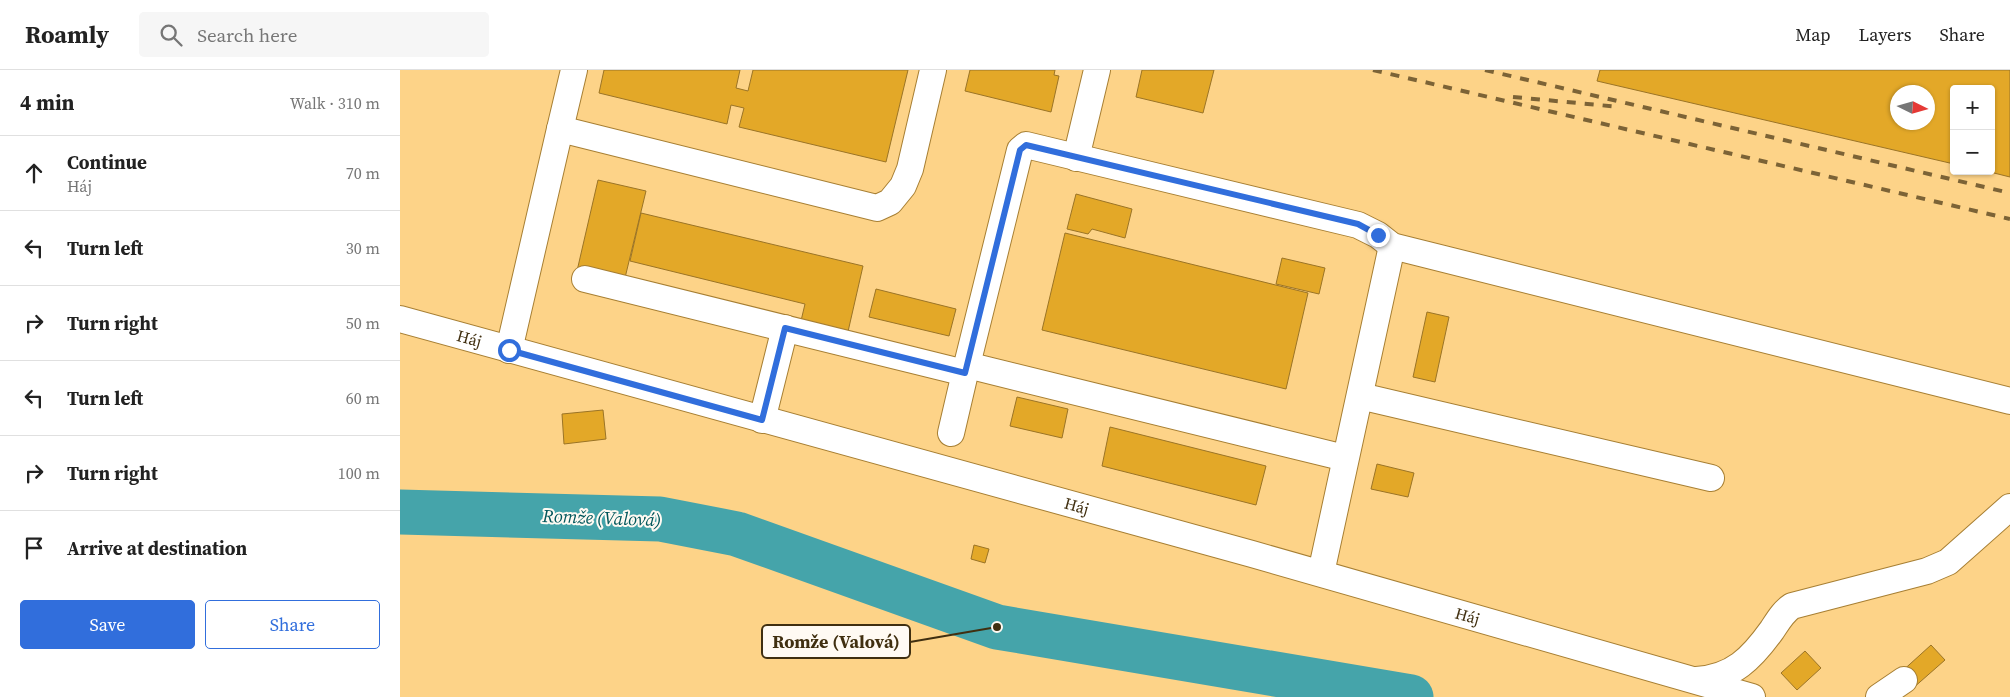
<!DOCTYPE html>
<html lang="en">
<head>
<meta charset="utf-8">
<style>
	body { margin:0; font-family:"Source Serif 4",serif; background:#f6f6f6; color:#222 }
	.controls { position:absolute; right:15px; top:15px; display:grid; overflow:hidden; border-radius:5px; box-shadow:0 1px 4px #0004 }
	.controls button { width:45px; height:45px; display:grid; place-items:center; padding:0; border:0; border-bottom:1px solid #e0e0e0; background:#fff; color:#222; font:25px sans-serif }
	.compass { position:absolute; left:1490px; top:15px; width:45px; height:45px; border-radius:50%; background:#fff; box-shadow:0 1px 4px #0004; rotate:95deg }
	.stop { position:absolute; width:15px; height:15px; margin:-11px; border:4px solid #316edc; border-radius:50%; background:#fff }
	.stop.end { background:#316edc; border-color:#fff; box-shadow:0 1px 5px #0008 }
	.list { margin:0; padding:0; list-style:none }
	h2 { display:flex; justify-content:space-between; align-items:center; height:65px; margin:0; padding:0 20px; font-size:21px }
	h2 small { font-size:16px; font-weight:400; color:#767676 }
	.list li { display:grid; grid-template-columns:32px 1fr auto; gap:15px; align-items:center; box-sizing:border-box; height:75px; padding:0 20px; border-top:1px solid #e0e0e0 }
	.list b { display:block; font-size:19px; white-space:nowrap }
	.list p { margin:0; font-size:16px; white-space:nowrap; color:#767676 }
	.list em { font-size:16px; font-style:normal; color:#767676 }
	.actions { display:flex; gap:10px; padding:15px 20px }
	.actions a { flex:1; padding:11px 0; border:1px solid #316edc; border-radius:5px; text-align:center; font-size:18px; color:#316edc }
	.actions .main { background:#316edc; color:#fff }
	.icon { flex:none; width:28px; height:28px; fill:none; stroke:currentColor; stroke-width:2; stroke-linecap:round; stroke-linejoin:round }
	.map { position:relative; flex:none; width:1610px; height:627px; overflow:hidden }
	header { display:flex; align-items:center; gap:30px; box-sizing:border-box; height:70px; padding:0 25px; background:#fff; border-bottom:1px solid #e0e0e0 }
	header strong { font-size:24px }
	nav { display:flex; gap:28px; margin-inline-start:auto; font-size:18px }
	.search { width:350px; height:45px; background:#f6f6f6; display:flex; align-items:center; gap:12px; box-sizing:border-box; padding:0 18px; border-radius:5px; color:#767676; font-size:19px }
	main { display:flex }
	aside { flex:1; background:#fff }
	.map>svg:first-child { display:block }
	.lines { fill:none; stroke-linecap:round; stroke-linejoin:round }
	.river { stroke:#45a4aa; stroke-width:45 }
	.building { fill:#e3a828; stroke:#9b7426; fill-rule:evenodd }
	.minor-casing { stroke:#a77f33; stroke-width:28 }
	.minor { stroke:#fff; stroke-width:26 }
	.rail { stroke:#7c6336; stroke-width:4; stroke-dasharray:9 9; stroke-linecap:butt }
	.route { stroke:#316edc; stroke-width:6 }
	.labels { text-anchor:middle; stroke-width:4; stroke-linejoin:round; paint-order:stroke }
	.street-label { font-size:16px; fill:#402f10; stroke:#fffaf3 }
	.water-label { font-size:18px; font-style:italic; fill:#00565b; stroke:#fffaf3 }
	.leader { fill:none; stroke:#402f10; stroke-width:2 }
	.callout-dot { fill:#402f10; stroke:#fffaf3; stroke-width:2 }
	.callout { fill:#fffaf3; stroke:#402f10; stroke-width:2 }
	.callout-label { font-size:18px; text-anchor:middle; font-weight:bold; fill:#402f10 }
</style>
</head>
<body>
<header>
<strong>Roamly</strong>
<div class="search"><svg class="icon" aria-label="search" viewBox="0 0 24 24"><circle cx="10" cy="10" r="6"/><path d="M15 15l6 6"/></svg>Search here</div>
<nav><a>Map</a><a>Layers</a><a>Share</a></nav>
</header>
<main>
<aside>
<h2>4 min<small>Walk · 310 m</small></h2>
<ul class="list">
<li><svg class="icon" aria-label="ahead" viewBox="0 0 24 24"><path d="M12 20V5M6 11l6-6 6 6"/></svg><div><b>Continue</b><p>Háj</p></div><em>70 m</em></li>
<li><svg class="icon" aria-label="left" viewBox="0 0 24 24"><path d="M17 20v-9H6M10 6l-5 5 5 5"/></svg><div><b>Turn left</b></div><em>30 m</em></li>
<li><svg class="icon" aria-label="right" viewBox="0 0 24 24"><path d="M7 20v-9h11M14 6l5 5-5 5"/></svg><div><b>Turn right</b></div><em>50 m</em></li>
<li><svg class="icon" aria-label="left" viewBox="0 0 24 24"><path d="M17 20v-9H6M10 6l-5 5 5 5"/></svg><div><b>Turn left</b></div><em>60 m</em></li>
<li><svg class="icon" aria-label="right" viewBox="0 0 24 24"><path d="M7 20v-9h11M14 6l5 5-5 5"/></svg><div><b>Turn right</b></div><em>100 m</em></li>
<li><svg class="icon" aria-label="arrive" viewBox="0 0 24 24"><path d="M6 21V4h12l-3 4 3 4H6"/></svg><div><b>Arrive at destination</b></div></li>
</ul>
<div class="actions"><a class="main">Save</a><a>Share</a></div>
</aside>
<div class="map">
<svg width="1610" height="627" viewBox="0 0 1610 627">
	<rect width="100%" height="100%" fill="#fdd388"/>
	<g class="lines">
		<polyline class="river" points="0,442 260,449 337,464 597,557 1011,627"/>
	</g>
	<g class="building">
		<polygon points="204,0 340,0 336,18 348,21 353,0 508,0 486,92 339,57 344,38 331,35 327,54 199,23"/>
		<polygon points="570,0 655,0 654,5 659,6 651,42 565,21"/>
		<polygon points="742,0 814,0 803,43 736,27"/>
		<path d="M1200,0H1610V107L1586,101H1591V19H1554V94L1197,11ZM1498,22H1528V52H1498Z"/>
		<polygon points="198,110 246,121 224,212 177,201"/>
		<polygon points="676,124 732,139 725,168 692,159 688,164 667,159"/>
		<polygon points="241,143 463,196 447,266 400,255 405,234 230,191"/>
		<polygon points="665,163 908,223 886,319 642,260"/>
		<polygon points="882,188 925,198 919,224 876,214"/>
		<polygon points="476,219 556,239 549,266 469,247"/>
		<polygon points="1027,242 1049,247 1035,312 1013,307"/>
		<polygon points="617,327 668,339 662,368 610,356"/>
		<polygon points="203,340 206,369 164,374 162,344"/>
		<polygon points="710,357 866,396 856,435 702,396"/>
		<polygon points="977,394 1014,403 1008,427 971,419"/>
		<polygon points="574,475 589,479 585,493 571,489"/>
		<polygon points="1531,575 1545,590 1512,619 1499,604"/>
		<polygon points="1405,581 1421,598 1397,620 1381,603"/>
	</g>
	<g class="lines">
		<g class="minor-casing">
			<g id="minor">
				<polyline points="160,59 174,0"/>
				<polyline points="676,88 697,0"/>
				<polyline points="185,209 565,303 620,80 626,75 958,155 978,165 992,176 1610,331"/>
				<path id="s1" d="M0,249L852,484L1352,627"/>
				<polyline points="109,280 160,59 477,138 490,132 503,116 510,99 533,0"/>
				<polyline points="567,295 945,388"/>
				<polyline points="960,326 1311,408"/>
				<polyline points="362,350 385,258"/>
				<polyline points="551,363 565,303"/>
				<polyline points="921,503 992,176"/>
				<path d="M1296,610C1333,608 1352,588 1372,560C1378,551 1383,542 1392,536L1527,501L1548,492L1610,437"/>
				<polyline points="1479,627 1504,610"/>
			</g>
		</g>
		<use href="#minor" class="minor"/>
		<g class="rail">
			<polyline points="973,0 1610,149"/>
			<polyline points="1085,0 1610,123"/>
			<polyline points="1113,27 1220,37"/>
		</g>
	</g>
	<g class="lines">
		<polyline class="route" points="109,280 362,350 385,258 565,303 620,80 626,75 958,154 978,165"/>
	</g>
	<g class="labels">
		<g class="street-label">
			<text dy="6" stroke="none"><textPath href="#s1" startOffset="72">Háj</textPath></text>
			<text dy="6" stroke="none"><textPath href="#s1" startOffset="702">Háj</textPath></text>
			<text dy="6" stroke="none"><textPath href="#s1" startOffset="1108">Háj</textPath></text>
		</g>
		<g class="water-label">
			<text transform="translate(202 448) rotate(2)" y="6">Romže (Valová)</text>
		</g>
	</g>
	<path class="leader" d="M597 557L510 572"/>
	<circle class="callout-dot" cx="597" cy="557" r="5"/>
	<rect class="callout" x="362" y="555" width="148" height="33" rx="5"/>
	<g class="callout-label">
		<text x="436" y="578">Romže (Valová)</text>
	</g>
</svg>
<div class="controls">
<button>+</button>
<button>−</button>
</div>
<svg class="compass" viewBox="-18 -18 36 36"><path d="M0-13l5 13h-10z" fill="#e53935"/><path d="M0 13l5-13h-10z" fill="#767676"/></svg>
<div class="stop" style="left:109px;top:280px"></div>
<div class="stop end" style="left:978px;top:165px"></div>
</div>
</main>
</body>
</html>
